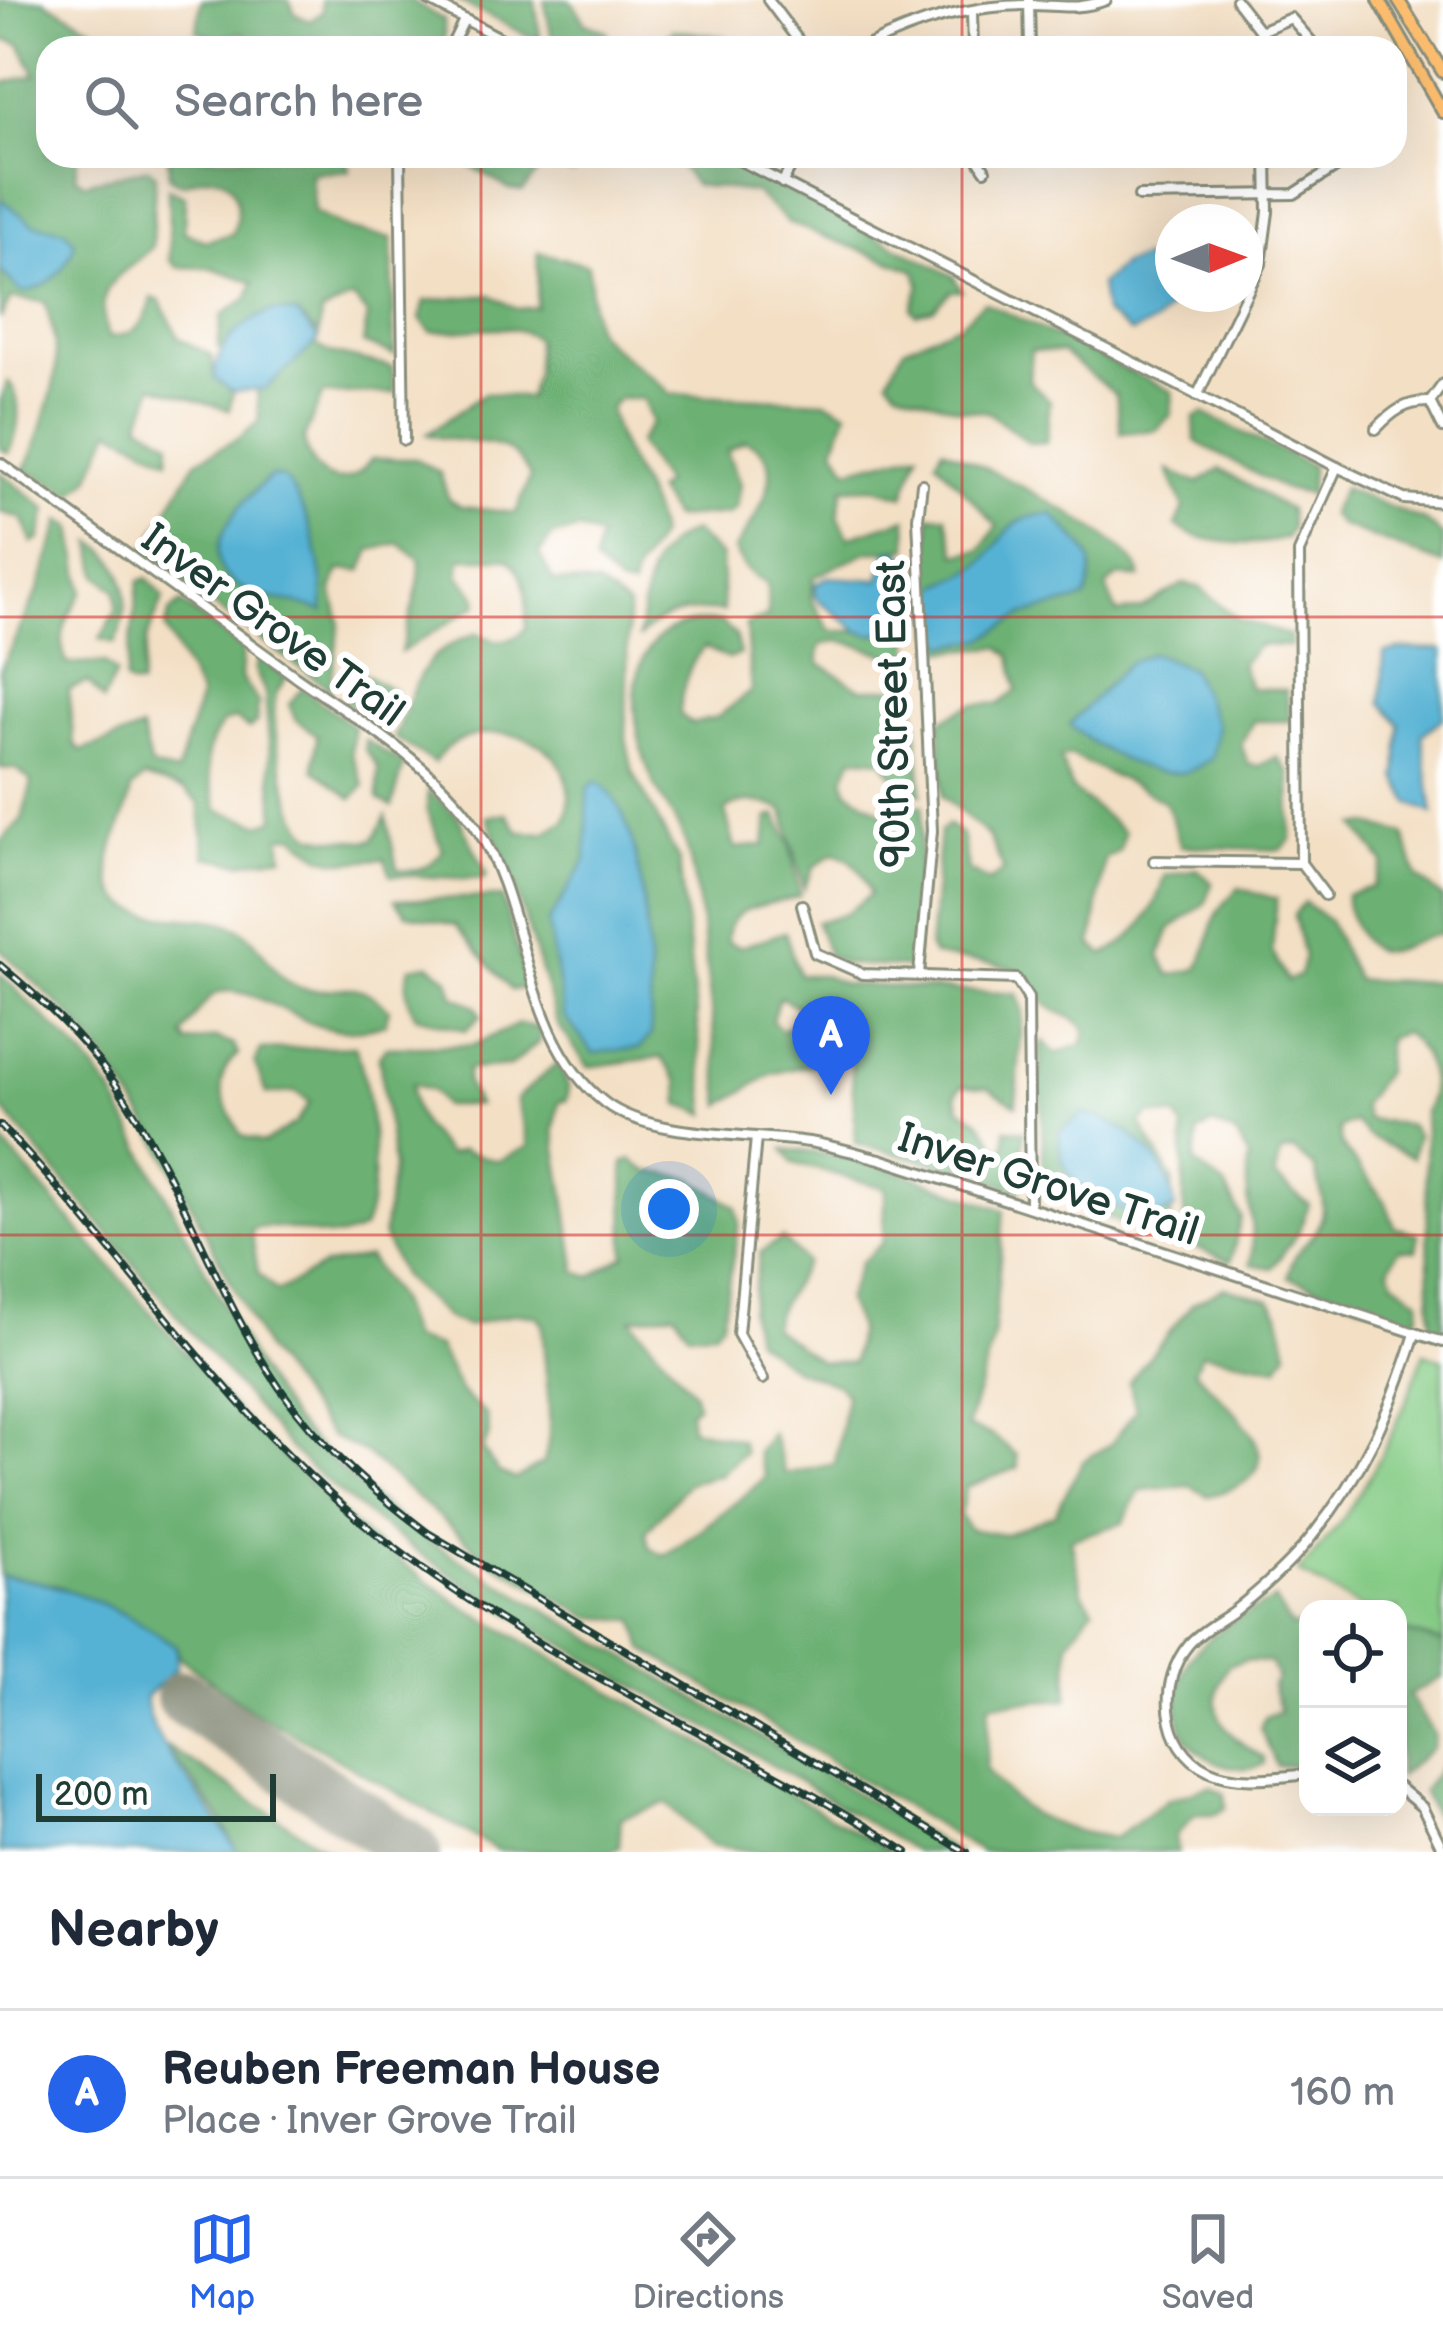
<!DOCTYPE html>
<html lang="en">
<head>
<meta charset="utf-8">
<style>
	body { margin:0; font-family:"Balsamiq Sans",sans-serif; background:#f2f2f3; color:#1f2937 }
	.controls { position:absolute; right:36px; bottom:36px; display:grid; overflow:hidden; border-radius:24px; box-shadow:0 12px 48px #0002 }
	.controls button { width:108px; height:108px; display:grid; place-items:center; padding:0; border:0; border-bottom:3px solid #e0e1e3; background:#fff; color:#1f2937; font:60px sans-serif }
	.compass { position:absolute; left:1155px; top:204px; width:108px; height:108px; border-radius:50%; background:#fff; box-shadow:0 12px 48px #0002; rotate:89deg }
	.scale { position:absolute; left:36px; bottom:30px; width:240px; box-sizing:border-box; padding-left:12px; border:6px solid #1f3d34; border-top:0; font-size:33px; line-height:42px; white-space:nowrap; color:#1f3d34; -webkit-text-stroke:9px #fff; paint-order:stroke }
	.you { position:absolute; left:669px; top:1209px; width:42px; height:42px; margin:-30px; border:9px solid #fff; border-radius:50%; background:#1a73e8; box-shadow:0 0 0 18px #1a73e833 }
	.badge { display:grid; place-items:center; width:78px; height:78px; border-radius:50%; background:#2563eb; color:#fff; font-size:39px; font-weight:700 }
	.pin { position:absolute; translate:-50% -99px; filter:drop-shadow(0 3px 6px #0008) }
	.pin::after { content:''; position:absolute; top:63px; width:42px; height:36px; background:inherit; clip-path:polygon(0 0,100% 0,50% 100%) }
	.list { margin:0; padding:0; list-style:none }
	h2 { display:flex; justify-content:space-between; align-items:center; height:156px; margin:0; padding:0 48px; font-size:51px }
	h2 small { font-size:39px; font-weight:400; color:#747a83 }
	.list li { display:grid; grid-template-columns:78px 1fr auto; gap:36px; align-items:center; box-sizing:border-box; height:168px; padding:0 48px; border-top:3px solid #e0e1e3 }
	.list b { display:block; font-size:45px; white-space:nowrap }
	.list p { margin:0; font-size:39px; white-space:nowrap; color:#747a83 }
	.list em { font-size:39px; font-style:normal; color:#747a83 }
	.icon { flex:none; width:66px; height:66px; fill:none; stroke:currentColor; stroke-width:2; stroke-linecap:round; stroke-linejoin:round }
	.map { position:relative; flex:none; width:1443px; height:1852px; overflow:hidden }
	.search { position:absolute; background:#fff; box-shadow:0 12px 48px #0002; left:36px; right:36px; top:36px; height:132px; display:flex; align-items:center; gap:30px; box-sizing:border-box; padding:0 42px; border-radius:36px; color:#747a83; font-size:45px }
	.sheet { height:324px; background:#fff }
	nav { display:flex; justify-content:space-around; align-items:center; box-sizing:border-box; height:168px; border-top:3px solid #e0e1e3; background:#fff; font-size:33px; color:#747a83 }
	nav a { display:grid; justify-items:center; gap:6px }
	nav .on { color:#2563eb }
	.map>svg:first-child { display:block }
	.green { fill:#86cc86; stroke:#52845d; stroke-width:3 }
	.forest { fill:#6cb073; stroke:#467654; stroke-width:3 }
	.water { fill:#56b2d4; stroke:#3a7884; stroke-width:3 }
	.lines { fill:none; stroke-linecap:round; stroke-linejoin:round }
	.runway { stroke:#898e7c; stroke-width:54 }
	.minor-casing { stroke:#898e7c; stroke-width:14 }
	.major-casing { stroke:#898e7c; stroke-width:16 }
	.minor { stroke:#fff; stroke-width:8 }
	.major { stroke:#fcbd6e; stroke-width:10 }
	.rail-casing { stroke:#1f3d34; stroke-width:8 }
	.rail { stroke:#fff; stroke-width:3; stroke-dasharray:9; stroke-linecap:butt }
	.grid { fill:none; stroke:#d62828; stroke-width:3; stroke-opacity:0.55 }
	.labels { text-anchor:middle; stroke-width:12; stroke-linejoin:round; paint-order:stroke }
	.street-label { font-size:42px; fill:#1f3d34; stroke:#fff }
</style>
</head>
<body>
<div class="map">
<svg width="1443" height="1852" viewBox="0 0 1443 1852">
	<rect width="100%" height="100%" fill="#fff"/>
	<filter id="ink" filterUnits="userSpaceOnUse"><feTurbulence type="fractalNoise" baseFrequency=".00833" numOctaves="2"/><feDisplacementMap in="SourceGraphic" scale="24" xChannelSelector="R" yChannelSelector="G"/><feConvolveMatrix kernelMatrix="1 2 1 2 8 2 1 2 1" color-interpolation-filters="sRGB"/></filter>
	<filter id="wash" filterUnits="userSpaceOnUse"><feTurbulence type="fractalNoise" baseFrequency=".004" numOctaves="4" result="noise"/><feDisplacementMap in="SourceGraphic" scale="48" xChannelSelector="R" yChannelSelector="G"/><feGaussianBlur stdDeviation="2.7" result="paint"/><feColorMatrix in="noise" values="0 0 0 0 0 0 0 0 0 0 0 0 0 0 0 0 0 1.4 0 .05"/><feComposite in="paint" operator="in"/></filter>
	<g filter="url(#wash)">
		<rect width="100%" height="100%" fill="#f3dfc4"/>
		<path class="green" d="M1424,1353L1443,1359V1642L1398,1630V1609H1362L1298,1572C1359,1509 1396,1435 1424,1353Z"/>
		<g class="forest">
			<path d="M0,0H43L129,48H48V156H77L76,177L85,183L149,168L155,175L152,247C122,279 91,278 108,337C135,336 147,323 152,298L160,301L179,338L212,356L214,378L233,392L229,410L154,386L140,423L170,441L169,459L111,429L90,478L73,494L24,469C35,457 54,387 56,370C58,348 51,323 45,302L11,298L0,319V90L6,82L36,75L20,44L0,39Z"/>
			<polygon points="201,0 289,0 295,14 310,21 322,12 321,0 410,0 444,20 444,48 365,48 353,40 335,48 258,48 242,33 218,39 197,31"/>
			<polygon points="456,0 535,0 540,38 533,38"/>
			<polygon points="544,0 571,0 586,23 606,31 612,43 657,45 673,30 725,37 735,48 554,48"/>
			<path d="M168,156L347,157L349,171L311,173L314,212L350,230L392,238L394,355L363,343L368,315L353,298L321,313L319,335L297,314C265,315 239,321 221,350L218,348L222,315L248,298L253,282L212,268L177,267L170,260L168,188L185,197L184,232L205,241L232,234C243,211 238,168 201,178C194,179 189,183 182,184L169,177Z"/>
			<polygon points="454,156 576,156 573,173 542,166 523,191 509,189"/>
			<polygon points="672,156 722,156 953,276 962,291 951,291 933,309 916,314 912,309 920,284 916,271 789,223 754,192 695,185"/>
			<path d="M538,252L588,265C591,284 590,305 594,323C597,343 653,373 670,394L826,401L847,411L835,448L848,469L919,452L904,496L874,487L843,488L838,516L848,537L907,518L908,548L867,552L814,577L811,599L831,631L909,632L911,655C878,662 840,627 819,648V663L861,689L911,687L915,698L922,794L898,783L883,760L853,757L844,777L847,790L885,814L896,802L923,805L913,968L845,964L828,955L816,922L845,914L870,895C864,872 856,860 834,853L814,867L804,889L784,811C767,801 740,797 725,811L735,848L765,845L768,818L776,815L790,843L800,896C771,906 725,902 727,942L740,947L785,932L799,975H824L843,984L1017,994L1023,1010L1016,1105L988,1088L961,1086L956,1095L960,1108L979,1120L999,1149L1005,1148L1006,1129L1024,1131L1020,1191L986,1178L991,1168L980,1151L967,1153L960,1170L856,1143L851,1059L835,1054L816,1063C813,1029 814,1012 779,997L772,1021L782,1030L796,1022L807,1027L812,1064L771,1074L722,1105C711,1027 706,923 687,848C679,821 660,800 650,774C623,706 625,614 721,622L735,635L740,654L728,659L705,647C689,660 680,693 680,714L692,724L718,717L751,691L746,624L768,616L767,584L745,569L734,550C754,521 798,459 745,441L727,451L740,484L736,508L728,514L673,518L656,490L664,484L638,443L652,423L643,399L620,398L610,407C616,455 651,488 659,536L635,573L632,588L619,585L594,563L599,537L579,530L552,536L539,554L553,581L597,585L628,607L626,739L633,772L679,861L707,1114L680,1104L679,1082L661,1057L588,1067L557,1023L510,870L487,817L506,813L519,832L544,833L566,820C590,728 466,709 434,763L394,737C418,683 416,654 478,633C495,644 512,644 526,628C526,598 530,579 507,558H461L459,575L478,598L477,605L401,652C406,628 424,577 419,559L399,543L371,550L362,571L339,570L332,590L340,622L330,689L142,555L196,461L238,439L259,420L257,389L270,385L315,344L330,353L392,367L395,393L323,394L304,438C309,477 345,498 371,459H416L440,473L449,500L461,507L516,513L530,477C508,429 468,449 427,434L485,393L528,398L536,372V339C509,317 462,335 431,331L420,319L425,301L491,295L516,309L537,307Z"/>
			<polygon points="984,302 1173,392 1171,415 1156,430 1121,433 1116,395 1062,352 1031,350 1029,381 1050,401 1046,442 1030,443 988,412 959,409 898,389 888,379 904,348 961,323"/>
			<path d="M8,381C24,398 19,433 9,453L0,449V402Z"/>
			<polygon points="1203,413 1311,466 1310,494 1284,489 1195,441 1194,418"/>
			<path d="M943,448C978,463 1144,543 1140,578L1118,576L1106,587L1117,613L1141,609L1183,584L1199,587L1238,619L1290,636L1291,646L1259,645L1241,664L1250,688L1286,690L1291,721H1253L1241,744L1248,764L1259,766L1277,757L1290,773L1291,840L1281,850L1181,846C1175,833 1172,812 1164,802C1161,797 1085,763 1071,755L1060,758L1072,789L1124,832L1119,851L1105,858L1092,945L1104,955C1136,940 1156,910 1164,876L1197,869L1212,883L1206,903L1170,929L1160,956L1170,975L1198,969C1218,933 1201,923 1239,888L1277,899L1272,951L1287,981L1299,975L1304,957L1294,915L1304,902L1329,921L1356,980L1443,982V1331L1431,1327V1321L1424,1112C1441,1091 1426,1046 1403,1033L1387,1038L1385,1072L1362,1105L1366,1119L1409,1125L1417,1136L1412,1157L1371,1138L1354,1122L1339,1128L1341,1144L1385,1201L1395,1227L1419,1234L1416,1250L1399,1249L1389,1268L1394,1281L1420,1300L1419,1314L1411,1320L1289,1277C1289,1251 1315,1241 1322,1217C1326,1202 1318,1182 1315,1168L1293,1150L1281,1153L1274,1177L1309,1205L1298,1233L1272,1268L1251,1264C1258,1226 1241,1193 1249,1158L1236,1135L1213,1124L1198,1132L1195,1163L1225,1186L1241,1217L1231,1261L1191,1246L1184,1213L1183,1128L1177,1117L1149,1114L1141,1124L1173,1180L1170,1232L1139,1231L1044,1190L1040,1049L1043,1041L1056,1054L1083,1044L1086,1030C1077,1016 1061,1016 1047,1005C1037,998 1035,983 1025,976C1001,958 962,964 933,955L929,948L940,832L947,825L962,835L968,870L989,882L1004,870L988,836L943,796L940,721L973,704H1000L1017,690L1011,656L1000,647L938,651L927,561L930,516L946,515L957,554L981,550L997,526L936,460Z"/>
			<path d="M1220,469L1289,510L1291,529L1286,538C1255,547 1204,545 1176,526L1184,508L1168,470L1198,483Z"/>
			<polygon points="0,472 47,509 40,539 33,543 22,518 0,512"/>
			<polygon points="1343,488 1425,521 1443,536 1443,564 1340,525 1330,514"/>
			<path d="M61,520L73,527L83,591C69,614 55,635 67,664L105,663L116,673L103,701L88,682L68,690L74,744L81,751L141,730L151,767L177,773L200,696L165,628L170,612L181,603L243,648L241,678L258,702L257,722L249,729L235,719L224,722C198,751 208,775 218,810L261,824L275,819L265,693L255,670L258,660H265L286,678C284,683 279,687 277,692C267,716 288,820 311,834C325,841 350,839 366,841L374,839L386,816L397,869C417,874 431,867 443,850L427,811L428,791L457,815L487,874L484,879L391,875L385,859C339,861 328,869 295,835L281,837L283,856L240,863L206,857L199,803L184,790L144,778L131,789C128,817 111,838 110,868C110,937 202,907 238,928C265,942 272,983 305,989C346,996 349,972 389,1009L385,1024C365,1031 339,1032 319,1026C295,1019 236,977 212,996C201,1005 191,1023 183,1035L187,1043L216,1038L234,1045L238,1054C207,1080 226,1106 242,1136L264,1143L296,1123L310,1102L296,1092L266,1094L255,1063L261,1050L355,1046C372,1090 382,1187 363,1229C328,1250 294,1219 251,1229L258,1273L277,1292L323,1266L368,1257L397,1300L411,1339L438,1347L461,1393L486,1415L489,1434L483,1450L499,1473L515,1479L544,1462C557,1418 542,1369 543,1324L537,1316L516,1313L467,1326L449,1320L402,1277L383,1235L393,1166L379,1057L386,1047L473,1045L519,1024L539,1028L540,1041L510,1066L468,1069L466,1081L477,1105L444,1106L432,1090L412,1084C411,1118 426,1131 449,1155L461,1150L498,1161L529,1146L516,1099L558,1063L569,1088L567,1100L559,1102L554,1130L577,1272L590,1277L625,1255L624,1163L631,1159L647,1171L692,1178L736,1207L739,1222L722,1322L714,1331L689,1333L675,1312L631,1319L693,1391L697,1405L689,1411L691,1428L740,1440L744,1452L720,1475L688,1483L646,1532L649,1547L664,1555C674,1552 758,1486 765,1477L757,1452L772,1433L785,1474L835,1464L846,1395L838,1385L794,1369L755,1339L750,1311L760,1253L782,1238L805,1262C797,1284 774,1307 773,1328L821,1362H853L858,1328L846,1301L860,1263L883,1242L886,1188L793,1163L784,1149L865,1159L1004,1210L993,1341L967,1427L992,1435L1017,1455L1018,1468L966,1487L960,1515L969,1529L1004,1535L1055,1514L1083,1461L1111,1444L1136,1410L1129,1382L1192,1304L1224,1287L1270,1299L1279,1313L1288,1351L1278,1367L1202,1353L1194,1370C1233,1412 1312,1472 1208,1496L1190,1486L1140,1490L1123,1523L1071,1539L1082,1592L1093,1608L1069,1642L1068,1699L990,1703L986,1770C1025,1819 1053,1828 1115,1838L1168,1799L1210,1786L1225,1794L1226,1808L1216,1814H1195L1175,1837L1178,1852H981L644,1649L635,1620L590,1617L489,1560L365,1453L330,1436L266,1351L159,1142L107,1060L75,1020L0,949V842L22,819L32,782L17,769L0,768V670L38,591Z"/>
			<path d="M694,532L721,557L723,612C690,609 660,612 638,639C647,596 641,548 694,532Z"/>
			<path d="M93,542C130,562 132,608 115,643L100,639L117,609L116,590L98,575Z"/>
			<polygon points="147,578 164,597 147,638 140,686 130,685 125,681 139,581"/>
			<polygon points="350,666 394,691 383,724 345,701"/>
			<polygon points="302,688 354,727 351,753 364,786 352,799 314,769 317,735 295,719 289,704"/>
			<polygon points="365,740 404,764 392,807 378,799 378,767 365,749"/>
			<path d="M1368,824L1404,834L1417,877L1443,898V933C1402,940 1376,976 1353,923C1349,912 1345,908 1346,895L1373,887L1384,863L1356,826Z"/>
			<polygon points="502,897 528,987 511,990 455,925 407,914 395,900"/>
			<path d="M429,964L449,979L454,996L476,1006L481,1016L466,1030L416,1016C406,999 404,986 410,967Z"/>
			<path d="M0,974L81,1053L111,1091L258,1370L292,1420L352,1481L417,1534L956,1852H916C843,1808 770,1763 695,1720C552,1638 412,1563 291,1450L0,1106Z"/>
			<polygon points="0,1139 245,1421 367,1538 461,1605 891,1852 758,1852 711,1845 666,1803 621,1818 619,1847 610,1852 497,1850 252,1710 180,1658 176,1646 57,1585 0,1576"/>
			<path d="M1275,1600L1291,1627L1308,1625V1765L1277,1766L1260,1728L1265,1717L1280,1711L1272,1685L1277,1678L1271,1663L1246,1660L1228,1665C1201,1712 1225,1735 1264,1758V1764C1254,1770 1243,1769 1229,1766C1177,1754 1164,1703 1191,1657C1206,1634 1250,1611 1275,1600Z"/>
			<polygon points="1398,1630 1443,1643 1443,1677 1409,1695 1434,1735 1433,1747 1398,1777"/>
			<polygon points="165,1745 331,1852 237,1852 222,1820"/>
			<polygon points="1443,1764 1443,1832 1422,1791"/>
		</g>
		<g class="water">
			<path d="M0,199L34,224L65,230L75,243C68,266 48,291 21,292L0,270Z"/>
			<polygon points="1142,258 1173,260 1173,294 1182,294 1156,322 1131,333 1104,313 1100,284 1122,265"/>
			<path d="M272,311L297,314L319,340L265,389L233,392L214,378C217,344 241,323 272,311Z"/>
			<path d="M271,476L284,478C309,509 326,570 323,611C295,600 259,601 234,583C191,552 247,496 271,476Z"/>
			<path d="M1053,514C1076,545 1105,550 1085,599L1023,615L984,639L947,645L934,634C932,624 927,605 930,596C935,583 960,578 971,571C1006,549 998,515 1053,514Z"/>
			<polygon points="888,550 900,551 910,562 912,622 873,635 858,631 815,597 816,584 828,577 879,580"/>
			<polygon points="1404,649 1443,650 1443,718 1422,735 1433,813 1410,803 1397,778 1400,725 1381,702 1384,653"/>
			<path d="M1152,653L1191,669L1217,726L1212,758C1204,763 1195,770 1186,772C1151,780 1092,748 1070,724L1128,663Z"/>
			<path d="M595,781C649,807 650,978 651,1035L640,1048L593,1053L564,1016L548,923L586,860L588,788Z"/>
			<path d="M1084,1114C1131,1123 1170,1162 1175,1209L1144,1220C1102,1200 1054,1187 1060,1131Z"/>
			<path d="M1,1576C62,1581 126,1611 176,1646L177,1667L146,1697C144,1740 216,1808 237,1852H0Z"/>
		</g>
		<g class="lines">
			<polyline class="runway" points="183,1697 414,1852"/>
		</g>
	</g>
	<g filter="url(#ink)">
		<g class="lines">
			<g class="minor-casing">
				<g id="minor">
					<polyline points="428,0 519,48"/>
					<polyline points="768,0 804,48"/>
					<polyline points="1236,0 1260,31 1265,48"/>
					<polyline points="1029,1 1030,48"/>
					<polyline points="972,12 973,48"/>
					<polyline points="1260,31 1291,18 1317,48"/>
					<polyline points="450,48 464,20"/>
					<path d="M863,48C915,22 971,4 1030,5C1058,5 1078,11 1106,0"/>
					<polyline points="400,156 404,440"/>
					<polyline points="731,156 1337,467 1404,499 1443,502"/>
					<polyline points="976,156 985,170"/>
					<polyline points="782,183 797,156"/>
					<polyline points="1139,196 1294,194 1353,156"/>
					<polyline points="1197,396 1261,264 1268,212 1267,156"/>
					<polyline points="1430,402 1443,384"/>
					<path d="M1376,429C1392,412 1406,401 1430,402L1443,428"/>
					<path d="M0,463C99,533 197,605 295,676C356,719 434,764 476,827C532,911 520,1037 605,1103C652,1139 752,1133 809,1142C833,1146 856,1153 880,1159L1443,1342"/>
					<polyline points="1154,861 1301,863"/>
					<polyline points="1325,895 1301,863 1299,552 1337,467"/>
					<polyline points="802,905 815,953 863,974 1016,979 1028,998 1030,1207"/>
					<polyline points="919,974 932,831 918,518 922,484"/>
					<polyline points="756,1137 738,1334 763,1379"/>
					<path d="M1308,1774C1278,1777 1237,1784 1208,1770C1161,1748 1158,1680 1189,1644C1202,1629 1225,1619 1240,1606C1265,1586 1293,1561 1312,1536C1363,1473 1391,1410 1415,1334"/>
					<polyline points="1398,1787 1422,1807 1443,1850"/>
				</g>
			</g>
			<g class="major-casing">
				<g id="major">
					<polyline points="1379,0 1443,112"/>
					<polyline points="1398,0 1443,72"/>
				</g>
			</g>
			<use href="#minor" class="minor"/>
			<use href="#major" class="major"/>
			<g class="rail-casing">
				<g id="rail">
					<path d="M0,965C42,1000 82,1037 114,1082C180,1177 214,1291 279,1387C320,1446 371,1490 428,1533L966,1852"/>
					<path d="M0,1125C125,1253 223,1408 362,1522C526,1657 729,1737 907,1852"/>
				</g>
			</g>
			<use href="#rail" class="rail"/>
		</g>
	</g>
	<path class="grid" d="M481,0V48M962,0V48M481,156V1852M962,156V1852M0,617H1443M0,1235H1443"/>
	<g class="labels">
		<g class="street-label">
			<text transform="translate(274 624) rotate(36)" y="15">Inver Grove Trail</text>
			<text transform="translate(892 714) rotate(-91)" y="15">90th Street East</text>
			<text transform="translate(1049 1183) rotate(18)" y="15">Inver Grove Trail</text>
		</g>
	</g>
</svg>
<div class="controls">
<button><svg class="icon" aria-label="locate" viewBox="0 0 24 24"><circle cx="12" cy="12" r="6"/><path d="M12 2v4M12 18v4M2 12h4M18 12h4"/></svg></button>
<button><svg class="icon" aria-label="layers" viewBox="0 0 24 24"><path d="M12 4l9 5-9 5-9-5zM3 14l9 5 9-5"/></svg></button>
</div>
<svg class="compass" viewBox="-18 -18 36 36"><path d="M0-13l5 13h-10z" fill="#e53935"/><path d="M0 13l5-13h-10z" fill="#747a83"/></svg>
<div class="scale">200 m</div>
<div class="you"></div>
<div class="pin badge" style="left:831px;top:1095px">A</div>
<div class="search"><svg class="icon" aria-label="search" viewBox="0 0 24 24"><circle cx="10" cy="10" r="6"/><path d="M15 15l6 6"/></svg>Search here</div>
</div>
<section class="sheet">
<h2>Nearby<small></small></h2>
<ul class="list">
<li><span class="badge">A</span><div><b>Reuben Freeman House</b><p>Place · Inver Grove Trail</p></div><em>160 m</em></li>
</ul>
</section>
<nav>
<a class="on"><svg class="icon" aria-label="map" viewBox="0 0 24 24"><path d="M3 6l6-2 6 2 6-2v14l-6 2-6-2-6 2zM9 4v14M15 6v14"/></svg>Map</a>
<a><svg class="icon" aria-label="directions" viewBox="0 0 24 24"><path d="M12 3l9 9-9 9-9-9zM9 14v-3h6M13 9l2 2-2 2"/></svg>Directions</a>
<a><svg class="icon" aria-label="saved" viewBox="0 0 24 24"><path d="M7 4h10v16l-5-4-5 4z"/></svg>Saved</a>
</nav>
</body>
</html>
